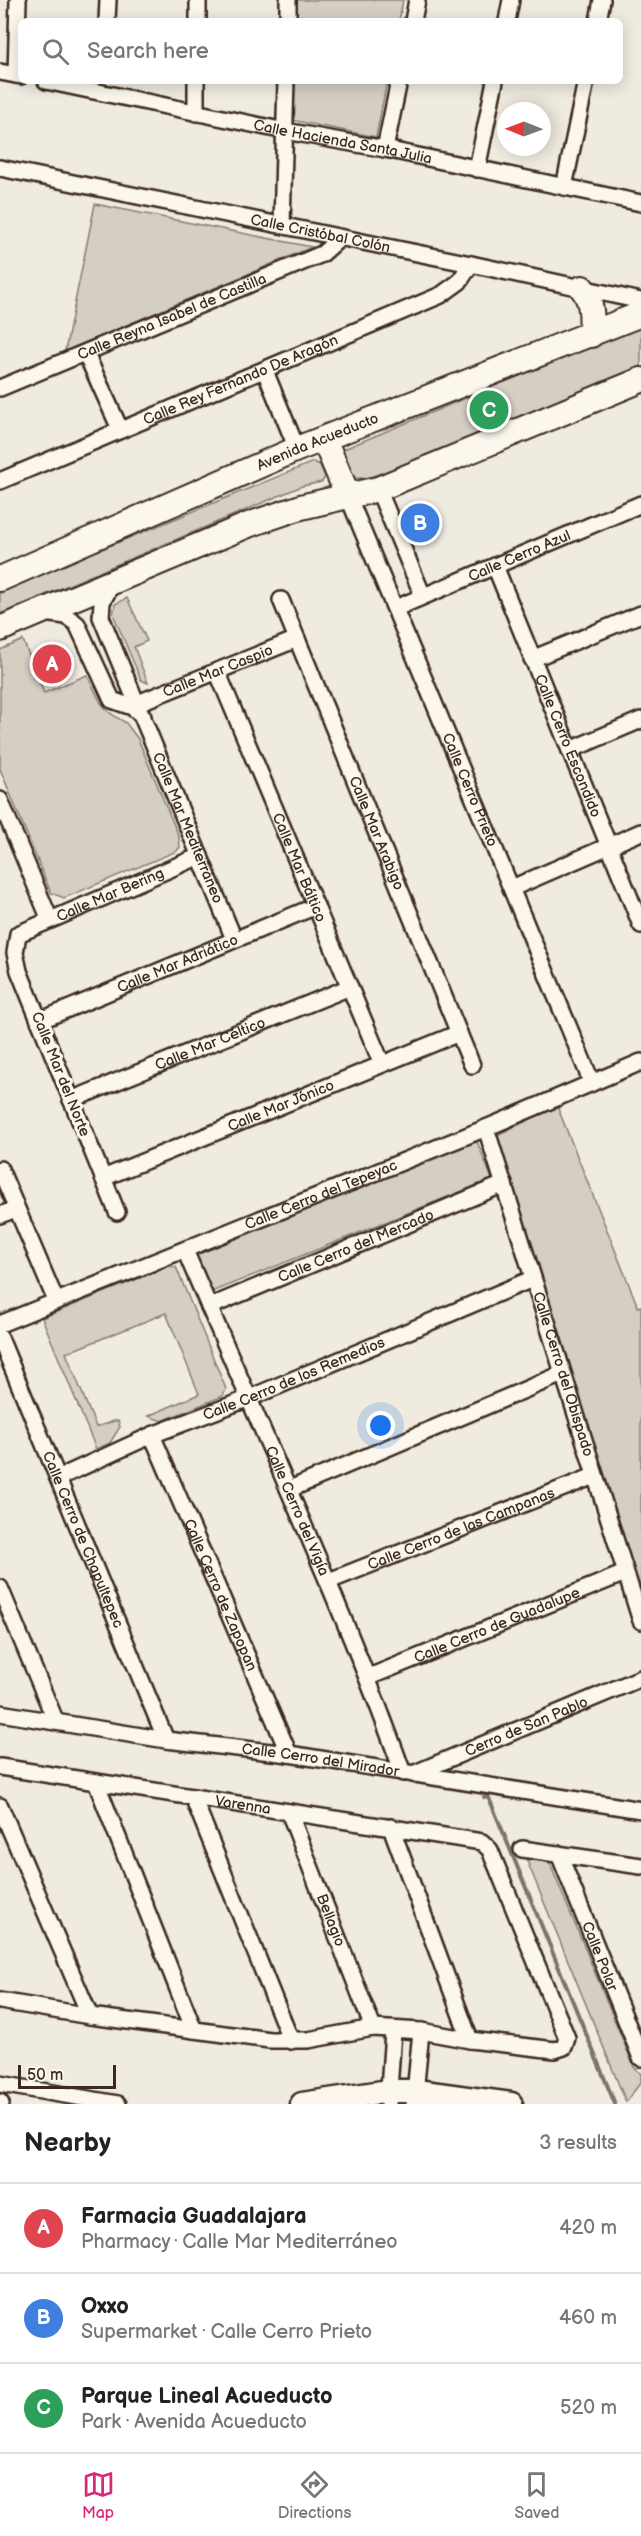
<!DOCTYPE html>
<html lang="en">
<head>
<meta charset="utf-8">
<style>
	body { margin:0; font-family:"Balsamiq Sans",sans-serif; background:#f2f2f2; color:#222 }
	.compass { position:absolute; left:497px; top:102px; width:54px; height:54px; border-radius:50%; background:#fff; box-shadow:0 3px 15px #0003; rotate:271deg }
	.scale { position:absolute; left:18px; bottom:15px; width:98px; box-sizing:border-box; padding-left:6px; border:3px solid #3b2a1e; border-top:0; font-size:16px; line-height:21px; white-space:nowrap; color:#3b2a1e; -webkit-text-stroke:4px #fbf7ec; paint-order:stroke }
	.you { position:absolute; left:381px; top:1426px; width:21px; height:21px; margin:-15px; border:4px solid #fff; border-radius:50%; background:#1a73e8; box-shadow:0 0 0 9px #1a73e833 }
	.badge { display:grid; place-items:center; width:39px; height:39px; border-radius:50%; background:#db2777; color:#fff; font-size:20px; font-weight:700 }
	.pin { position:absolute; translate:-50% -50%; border:3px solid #fff; box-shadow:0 2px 6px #0006 }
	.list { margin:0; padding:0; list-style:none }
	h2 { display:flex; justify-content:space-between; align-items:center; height:78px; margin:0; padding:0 24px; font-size:26px }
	h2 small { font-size:20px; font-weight:400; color:#767676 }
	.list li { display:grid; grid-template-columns:39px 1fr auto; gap:18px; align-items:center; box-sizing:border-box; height:90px; padding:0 24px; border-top:2px solid #e0e0e0 }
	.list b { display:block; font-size:22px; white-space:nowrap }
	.list p { margin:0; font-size:20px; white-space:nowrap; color:#767676 }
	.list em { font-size:20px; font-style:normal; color:#767676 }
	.icon { flex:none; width:33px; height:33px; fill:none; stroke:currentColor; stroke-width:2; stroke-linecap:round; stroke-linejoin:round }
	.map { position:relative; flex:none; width:641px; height:2104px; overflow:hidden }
	.search { position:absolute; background:#fff; box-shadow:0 3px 15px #0003; left:18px; right:18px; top:18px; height:66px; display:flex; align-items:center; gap:15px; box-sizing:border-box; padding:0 21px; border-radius:9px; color:#767676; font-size:22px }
	.sheet { height:348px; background:#fff }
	nav { display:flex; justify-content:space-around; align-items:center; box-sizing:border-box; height:84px; border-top:2px solid #e0e0e0; background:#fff; font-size:16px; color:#767676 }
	nav a { display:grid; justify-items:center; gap:3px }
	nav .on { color:#db2777 }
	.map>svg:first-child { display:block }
	.green { fill:#d5cec3; stroke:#887c70; stroke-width:1.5 }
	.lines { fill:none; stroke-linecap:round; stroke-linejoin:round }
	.stream { stroke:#7f7367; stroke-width:4 }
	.street-casing { stroke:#3b2a1e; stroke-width:20 }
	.secondary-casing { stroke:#3b2a1e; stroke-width:27 }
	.primary-casing { stroke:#3b2a1e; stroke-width:28 }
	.street { stroke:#fbf7ec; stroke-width:15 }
	.secondary { stroke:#fbf7ec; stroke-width:22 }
	.primary { stroke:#fbf7ec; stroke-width:24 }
	.labels { text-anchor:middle; stroke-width:6; stroke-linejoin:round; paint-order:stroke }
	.street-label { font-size:15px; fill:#3b2a1e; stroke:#fbf7ec }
</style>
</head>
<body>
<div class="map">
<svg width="641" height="2104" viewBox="0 0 641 2104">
	<rect width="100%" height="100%" fill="#f0ebe0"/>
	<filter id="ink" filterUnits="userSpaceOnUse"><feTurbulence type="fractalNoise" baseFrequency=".0167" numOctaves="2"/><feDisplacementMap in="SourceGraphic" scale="12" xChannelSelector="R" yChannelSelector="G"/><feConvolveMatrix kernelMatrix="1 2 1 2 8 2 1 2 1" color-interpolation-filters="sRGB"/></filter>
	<g filter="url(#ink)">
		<g class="green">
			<polygon points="294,0 403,0 399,21 294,21"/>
			<polygon points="292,81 387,81 376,137 291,120"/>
			<polygon points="95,204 312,247 65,351"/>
			<polygon points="641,325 641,370 409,464 367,478 349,478 339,451"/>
			<polygon points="313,462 320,465 325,477 322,482 302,486 0,614 0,591"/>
			<polygon points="127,598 147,641 134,647 148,683 141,680 113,614 115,604"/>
			<polygon points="23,640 44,693 87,675 101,703 110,713 126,723 138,739 179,837 180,847 177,851 64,898 51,893 0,769 0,650"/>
			<polygon points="557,1106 638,1307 641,1306 641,1619 493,1137"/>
			<polygon points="476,1139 492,1179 209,1293 194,1254"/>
			<polygon points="169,1266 176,1267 226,1389 223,1396 162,1421 148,1416 199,1394 166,1313 66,1353 96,1427 114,1421 118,1421 120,1427 110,1443 96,1449 42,1318"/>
			<polygon points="525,1856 548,1859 634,2067 641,2074 641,2082 626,2102"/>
		</g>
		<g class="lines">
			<polyline class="stream" points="484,1797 489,1798 615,2104"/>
			<g class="street-casing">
				<g id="street">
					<polyline points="107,21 108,0"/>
					<polyline points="198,21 198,0"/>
					<polyline points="288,21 288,0"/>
					<polyline points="413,21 417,0"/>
					<polyline points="507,21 511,0"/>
					<polyline points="598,21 602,0"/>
					<polyline points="0,72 21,76"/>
					<polyline points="16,75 18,0"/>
					<path id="s1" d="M46,81L285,131L385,149L641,203"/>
					<polyline points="196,113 196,81"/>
					<polyline points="385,149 399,81"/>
					<path id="s2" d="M0,168L471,264L641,301"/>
					<polyline points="477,169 495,81"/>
					<polyline points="564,187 586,81"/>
					<polyline points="282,225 286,81"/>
					<polyline points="86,354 120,429"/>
					<polyline points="265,371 297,449"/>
					<path id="s3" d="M0,388L322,254L340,238"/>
					<path id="s4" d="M0,481L441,295L459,282L471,264"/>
					<polyline points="378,489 423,596"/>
					<path id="s5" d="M348,496L592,1083"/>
					<path id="s6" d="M495,566L641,925"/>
					<path id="s7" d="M113,582L102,602L101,617L234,939"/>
					<path id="s8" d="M281,600L472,1065"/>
					<path id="s9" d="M396,608L641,504"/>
					<polyline points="44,613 66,616 77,624 112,700 132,707 143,716"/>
					<polyline points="532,659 641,614"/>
					<path id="s10" d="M217,671L382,1064"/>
					<path id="s11" d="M138,703L297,639"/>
					<polyline points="570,750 641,720"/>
					<polyline points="0,800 50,920"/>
					<polyline points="512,888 641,832"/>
					<path id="s12" d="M39,1021L316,906"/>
					<path id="s13" d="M71,1100L350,987"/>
					<path id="s14" d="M486,1128L641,1621"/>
					<polyline points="0,1169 56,1301"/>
					<path id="s15" d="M103,1178L459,1033"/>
					<path id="s16" d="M117,1212L19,971L15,953L18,934L200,856"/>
					<polyline points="0,1215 16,1209"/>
					<path id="s17" d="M185,1250C258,1424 339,1595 403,1773"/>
					<path id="s18" d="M209,1307L504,1184"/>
					<path id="s19" d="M0,1324L486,1128L641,1062"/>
					<path id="s20" d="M0,1338L166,1740"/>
					<path id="s21" d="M152,1435L289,1754"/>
					<path id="s22" d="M58,1478L152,1435L247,1399L532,1279"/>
					<polyline points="290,1489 562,1374"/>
					<path id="s23" d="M329,1581L594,1476"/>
					<polyline points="0,1588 56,1722"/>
					<path id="s24" d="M369,1677L625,1573"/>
					<path id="s25" d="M0,1713L166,1740L289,1754L641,1810"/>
					<path id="s26" d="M0,1767L482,1842L490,1850L567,2038L564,2047L555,2050L470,2040L421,2031L373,2028L308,2040H270L90,2016L0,2001"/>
					<path id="s27" d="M413,1774L641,1678"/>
					<polyline points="96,1782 194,2030"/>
					<polyline points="193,1797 291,2041"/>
					<polyline points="0,1806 90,2016"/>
					<path id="s28" d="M289,1812L373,2028"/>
					<polyline points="391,1827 470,2040"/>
					<polyline points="522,1849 641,1866"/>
					<path id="s29" d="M559,1854L641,2058"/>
					<polyline points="0,2084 118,2104"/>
					<polyline points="0,2102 1,2104"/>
					<polyline points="388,2104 393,2031"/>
					<polyline points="414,2104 421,2031"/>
				</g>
			</g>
			<g class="secondary-casing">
				<polyline id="secondary" points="302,2104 389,2091 416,2091 511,2104"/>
			</g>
			<g class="primary-casing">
				<g id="primary">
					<path d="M582,288C593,301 592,319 591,335"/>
					<polyline points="324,439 348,496"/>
					<path id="s30" d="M0,579L297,449L641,314"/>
					<polyline points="0,629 248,525 301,507 378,489 641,380"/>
				</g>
			</g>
			<use href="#street" class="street"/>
			<use href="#secondary" class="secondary"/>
			<use href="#primary" class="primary"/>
		</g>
	</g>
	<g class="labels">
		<g class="street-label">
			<text dy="5" stroke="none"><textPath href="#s1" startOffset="303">Calle Hacienda Santa Julia</textPath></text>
			<text dy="5" stroke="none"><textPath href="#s2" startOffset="327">Calle Cristóbal Colón</textPath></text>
			<text dy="5" stroke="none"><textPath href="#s3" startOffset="186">Calle Reyna Isabel de Castilla</textPath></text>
			<text dy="5" stroke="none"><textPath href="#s4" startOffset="261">Calle Rey Fernando De Aragón</textPath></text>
			<text dy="5" stroke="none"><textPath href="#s30" startOffset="346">Avenida Acueducto</textPath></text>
			<text dy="5" stroke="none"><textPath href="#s9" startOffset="134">Calle Cerro Azul</textPath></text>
			<text dy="5" stroke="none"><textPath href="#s11" startOffset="86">Calle Mar Caspio</textPath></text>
			<text dy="5" stroke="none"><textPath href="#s6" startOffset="194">Calle Cerro Escondido</textPath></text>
			<text dy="5" stroke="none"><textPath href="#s5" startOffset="318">Calle Cerro Prieto</textPath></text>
			<text dy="5" stroke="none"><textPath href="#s7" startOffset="266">Calle Mar Mediterráneo</textPath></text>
			<text dy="5" stroke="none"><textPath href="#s8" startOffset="252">Calle Mar Arabigo</textPath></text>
			<text dy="5" stroke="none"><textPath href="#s10" startOffset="213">Calle Mar Báltico</textPath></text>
			<text dy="5" stroke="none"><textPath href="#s16" startOffset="398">Calle Mar Bering</textPath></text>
			<text dy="5" stroke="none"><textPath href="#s12" startOffset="150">Calle Mar Adriático</textPath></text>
			<text dy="5" stroke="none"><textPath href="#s13" startOffset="150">Calle Mar Céltico</textPath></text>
			<text transform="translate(61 1074) rotate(68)" y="5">Calle Mar del Norte</text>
			<text dy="5" stroke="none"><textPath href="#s15" startOffset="192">Calle Mar Jónico</textPath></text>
			<text dy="5" stroke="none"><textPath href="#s19" startOffset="346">Calle Cerro del Tepeyac</textPath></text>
			<text dy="5" stroke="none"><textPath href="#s18" startOffset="159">Calle Cerro del Mercado</textPath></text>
			<text dy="5" stroke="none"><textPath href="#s14" startOffset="258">Calle Cerro del Obispado</textPath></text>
			<text dy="5" stroke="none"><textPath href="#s22" startOffset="256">Calle Cerro de los Remedios</textPath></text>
			<text dy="5" stroke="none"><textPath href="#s17" startOffset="284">Calle Cerro del Vigía</textPath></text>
			<text dy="5" stroke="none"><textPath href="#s23" startOffset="142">Calle Cerro de las Campanas</textPath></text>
			<text dy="5" stroke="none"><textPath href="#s20" startOffset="218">Calle Cerro de Chapultepec</textPath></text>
			<text dy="5" stroke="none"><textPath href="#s21" startOffset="174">Calle Cerro de Zapopan</textPath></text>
			<text dy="5" stroke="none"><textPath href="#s24" startOffset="138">Calle Cerro de Guadalupe</textPath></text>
			<text dy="5" stroke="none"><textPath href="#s27" startOffset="123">Cerro de San Pablo</textPath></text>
			<text dy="5" stroke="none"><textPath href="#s25" startOffset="324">Calle Cerro del Mirador</textPath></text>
			<text dy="5" stroke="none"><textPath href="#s26" startOffset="246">Varenna</textPath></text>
			<text dy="5" stroke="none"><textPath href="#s28" startOffset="116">Bellagio</textPath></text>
			<text dy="5" stroke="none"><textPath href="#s29" startOffset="110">Calle Polar</textPath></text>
		</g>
	</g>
</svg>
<svg class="compass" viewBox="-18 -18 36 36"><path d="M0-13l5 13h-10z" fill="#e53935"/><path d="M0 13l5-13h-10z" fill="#767676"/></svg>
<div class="scale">50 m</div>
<div class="you"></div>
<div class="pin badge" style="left:52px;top:664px;background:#e0444e">A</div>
<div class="pin badge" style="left:420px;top:523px;background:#3f7fe0">B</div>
<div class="pin badge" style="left:489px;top:410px;background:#2e9e5b">C</div>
<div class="search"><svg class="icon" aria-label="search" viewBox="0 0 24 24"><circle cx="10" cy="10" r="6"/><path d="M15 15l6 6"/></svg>Search here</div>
</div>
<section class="sheet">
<h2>Nearby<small>3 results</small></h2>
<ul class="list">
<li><span class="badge" style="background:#e0444e">A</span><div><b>Farmacia Guadalajara</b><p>Pharmacy · Calle Mar Mediterráneo</p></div><em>420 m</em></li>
<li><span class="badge" style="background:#3f7fe0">B</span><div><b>Oxxo</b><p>Supermarket · Calle Cerro Prieto</p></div><em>460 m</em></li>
<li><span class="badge" style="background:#2e9e5b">C</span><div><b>Parque Lineal Acueducto</b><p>Park · Avenida Acueducto</p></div><em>520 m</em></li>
</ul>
</section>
<nav>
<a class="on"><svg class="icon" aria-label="map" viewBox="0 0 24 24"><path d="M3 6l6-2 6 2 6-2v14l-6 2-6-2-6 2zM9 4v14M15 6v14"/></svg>Map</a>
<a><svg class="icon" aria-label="directions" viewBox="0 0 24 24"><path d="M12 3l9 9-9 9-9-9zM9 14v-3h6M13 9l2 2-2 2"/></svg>Directions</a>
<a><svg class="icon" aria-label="saved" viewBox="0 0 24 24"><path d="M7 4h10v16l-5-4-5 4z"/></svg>Saved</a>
</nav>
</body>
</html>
